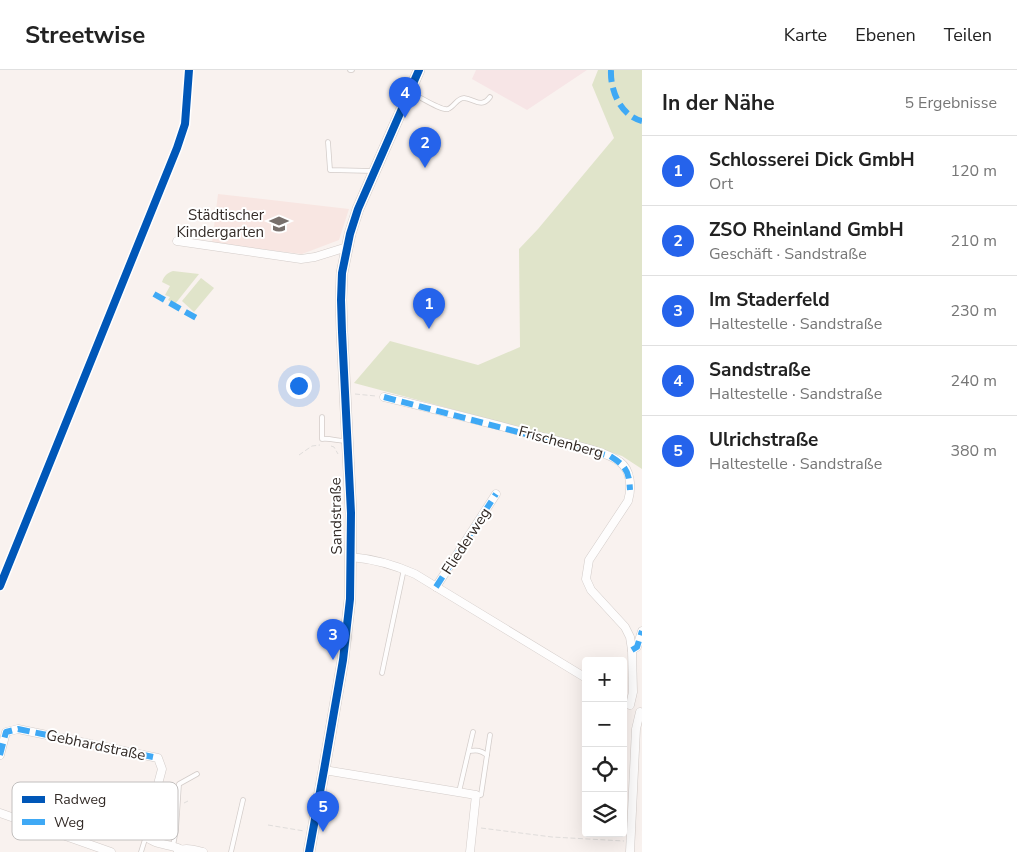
<!DOCTYPE html>
<html lang="de">
<head>
<meta charset="utf-8">
<style>
	body { margin:0; font-family:"Nunito Sans",sans-serif; background:#f6f6f6; color:#222 }
	.controls { position:absolute; right:15px; bottom:15px; display:grid; overflow:hidden; border-radius:5px; box-shadow:0 5px 20px #0002 }
	.controls button { width:45px; height:45px; display:grid; place-items:center; padding:0; border:0; border-bottom:1px solid #e0e0e0; background:#fff; color:#222; font:25px sans-serif }
	.you { position:absolute; left:298px; top:315px; width:18px; height:18px; margin:-12px; border:4px solid #fff; border-radius:50%; background:#1a73e8; box-shadow:0 0 0 8px #1a73e833 }
	.badge { display:grid; place-items:center; width:32px; height:32px; border-radius:50%; background:#2563eb; color:#fff; font-size:16px; font-weight:700 }
	.pin { position:absolute; translate:-50% -41px; filter:drop-shadow(0 1px 2px #0008) }
	.pin::after { content:''; position:absolute; top:26px; width:18px; height:15px; background:inherit; clip-path:polygon(0 0,100% 0,50% 100%) }
	.list { margin:0; padding:0; list-style:none }
	h2 { display:flex; justify-content:space-between; align-items:center; height:65px; margin:0; padding:0 20px; font-size:21px }
	h2 small { font-size:16px; font-weight:400; color:#767676 }
	.list li { display:grid; grid-template-columns:32px 1fr auto; gap:15px; align-items:center; box-sizing:border-box; height:70px; padding:0 20px; border-top:1px solid #e0e0e0 }
	.list b { display:block; font-size:19px; white-space:nowrap }
	.list p { margin:0; font-size:16px; white-space:nowrap; color:#767676 }
	.list em { font-size:16px; font-style:normal; color:#767676 }
	.icon { flex:none; width:28px; height:28px; fill:none; stroke:currentColor; stroke-width:2; stroke-linecap:round; stroke-linejoin:round }
	.map { position:relative; flex:none; width:642px; height:782px; overflow:hidden }
	header { display:flex; align-items:center; gap:30px; box-sizing:border-box; height:70px; padding:0 25px; background:#fff; border-bottom:1px solid #e0e0e0 }
	header strong { font-size:24px }
	nav { display:flex; gap:28px; margin-inline-start:auto; font-size:18px }
	main { display:flex }
	aside { flex:1; background:#fff }
	.map>svg:first-child { display:block }
	.commercial { fill:#f7e5e6 }
	.education { fill:#f8e6e2 }
	.green { fill:#e0e4ca }
	.lines { fill:none; stroke-linecap:round; stroke-linejoin:round }
	.lane-casing { stroke:#d3ccc9; stroke-width:5.5 }
	.street-casing { stroke:#d3ccc9; stroke-width:9 }
	.secondary-casing { stroke:#d3ccc9; stroke-width:12 }
	.path { stroke:#e0dddb; stroke-width:1; stroke-dasharray:5 2.5; stroke-linecap:butt }
	.lane { stroke:#fefdfd; stroke-width:4 }
	.street { stroke:#fefdfd; stroke-width:8 }
	.secondary { stroke:#fefdfd; stroke-width:10 }
	.quiet { stroke:#3fa9f5; stroke-width:6; stroke-dasharray:12 6; stroke-linecap:butt }
	.cycleway-casing { stroke:#fff; stroke-width:11 }
	.cycleway { stroke:#0057b8; stroke-width:8 }
	.labels { text-anchor:middle; stroke-width:4; stroke-linejoin:round; paint-order:stroke }
	.poi-label { font-size:15px; fill:#322a26; stroke:#fff; text-anchor:end }
	.street-label { font-size:15px; fill:#322a26; stroke:#fff }
	.key { fill:#fff; stroke:#c2bfbe; stroke-width:1 }
	.key-label { font-size:14px; fill:#322a26 }
</style>
</head>
<body>
<header>
<strong>Streetwise</strong>
<nav><a>Karte</a><a>Ebenen</a><a>Teilen</a></nav>
</header>
<main>
<div class="map">
<svg width="642" height="782" viewBox="0 0 642 782">
	<rect width="100%" height="100%" fill="#f9f2ef"/>
	<polygon class="commercial" points="476,0 587,0 527,40 472,9"/>
	<polygon class="education" points="218,124 349,139 339,170 302,184 212,173"/>
	<g class="green">
		<polygon points="598,0 642,0 642,399 622,386 595,377 354,313 390,271 478,295 520,277 519,179 538,159 614,68 592,15"/>
		<path d="M173,201L199,204L175,234L168,230L170,227L165,225L170,216L162,212C164,206 167,203 173,201Z"/>
		<polygon points="201,208 214,218 194,242 182,231"/>
	</g>
	<g class="lines">
		<g class="lane-casing">
			<g id="lane">
				<polyline points="350,0 352,0"/>
				<path d="M411,23C419,26 441,41 448,39C454,37 457,28 464,28C475,29 481,39 490,27"/>
				<polyline points="328,72 330,100 373,101"/>
				<path d="M322,347V369C330,368 337,371 345,371"/>
				<polyline points="382,603 404,499"/>
				<path d="M469,681C477,680 480,680 487,685"/>
				<polyline points="459,722 473,662"/>
				<polyline points="476,725 481,725 490,665"/>
				<polyline points="40,757 43,744 48,740"/>
				<polyline points="86,773 90,762 97,756"/>
				<polyline points="173,776 176,760 179,714 197,704"/>
				<polyline points="141,782 146,766"/>
				<polyline points="231,782 243,730"/>
			</g>
		</g>
		<g class="street-casing">
			<g id="street">
				<polyline points="177,171 301,189 315,187 347,177"/>
				<path d="M384,327C440,340 495,355 551,369C569,374 606,381 620,392C631,400 632,418 628,431L589,490L586,509L591,520L625,557L630,567L632,580L633,622L630,635"/>
				<path d="M351,487C373,489 395,495 415,504L586,608"/>
				<polyline points="436,517 496,424"/>
				<polyline points="632,580 637,577 642,561"/>
				<path d="M0,685L6,662L18,659L158,688L162,699L149,748L146,758V766C154,775 170,774 180,779"/>
				<polyline points="324,700 476,725 470,782"/>
				<polyline points="0,743 111,782"/>
				<path d="M178,781C185,777 195,780 203,782"/>
				<polyline points="630,782 636,659 640,642"/>
			</g>
		</g>
		<g class="secondary-casing">
			<polyline id="secondary" points="309,782 324,700 343,590 350,529 351,443 342,262 341,230 342,203 350,164 358,139 419,0"/>
		</g>
		<g class="path">
			<polyline points="355,324 376,326"/>
			<polyline points="331,376 334,377 338,384"/>
			<polyline points="299,385 312,376 320,375"/>
			<polyline points="184,733 188,731"/>
			<polyline points="159,743 171,738"/>
			<polyline points="268,755 304,761"/>
			<polyline points="481,758 552,767 624,771"/>
		</g>
		<use href="#lane" class="lane"/>
		<use href="#street" class="street"/>
		<use href="#secondary" class="secondary"/>
		<g class="quiet">
			<path d="M611,0C610,21 621,46 642,51"/>
			<polyline points="154,224 198,249"/>
			<path d="M384,327L610,386C626,396 629,401 630,420"/>
			<polyline points="436,517 496,424"/>
			<polyline points="632,580 637,577 642,561"/>
			<polyline points="0,685 6,662 18,659 158,688"/>
		</g>
		<g class="cycleway-casing">
			<g id="cycleway">
				<polyline points="0,516 177,78 185,54 189,0"/>
				<polyline points="309,782 324,700 343,590 350,529 351,443 342,262 341,230 342,203 350,164 358,139 419,0"/>
			</g>
		</g>
		<use href="#cycleway" class="cycleway"/>
	</g>
	<defs>
		<g id="school-bare" transform="scale(1.5)"><path d="M0-5L7-2L0 1L-7-2ZM-4 1L0 2.5L4 1V4Q0 6-4 4Z" fill="#78706c" stroke="#fff" stroke-width="2.5" paint-order="stroke"/></g>
	</defs>
	<g fill-rule="evenodd">
		<use href="#school-bare" x="279" y="154"/>
	</g>
	<g class="labels">
		<g class="poi-label">
			<text x="264" y="150">Städtischer<tspan x="264" dy="17">Kindergarten</tspan></text>
		</g>
		<g class="street-label">
			<text transform="translate(561 372) rotate(15)" y="5">Frischenberg</text>
			<text transform="translate(336 446) rotate(-91)" y="5">Sandstraße</text>
			<text transform="translate(466 471) rotate(-57)" y="5">Fliederweg</text>
			<text transform="translate(96 675) rotate(12)" y="5">Gebhardstraße</text>
		</g>
	</g>
	<rect x="12" y="712" width="166" height="58" rx="8" class="key"/>
	<rect x="22" y="726" width="23" height="7" fill="#0057b8"/>
	<rect x="22" y="749" width="23" height="6" fill="#3fa9f5"/>
	<g class="key-label">
		<text x="54" y="734">Radweg</text>
		<text x="54" y="757">Weg</text>
	</g>
</svg>
<div class="controls">
<button>+</button>
<button>−</button>
<button><svg class="icon" aria-label="locate" viewBox="0 0 24 24"><circle cx="12" cy="12" r="6"/><path d="M12 2v4M12 18v4M2 12h4M18 12h4"/></svg></button>
<button><svg class="icon" aria-label="layers" viewBox="0 0 24 24"><path d="M12 4l9 5-9 5-9-5zM3 14l9 5 9-5"/></svg></button>
</div>
<div class="you"></div>
<div class="pin badge" style="left:429px;top:259px">1</div>
<div class="pin badge" style="left:425px;top:98px">2</div>
<div class="pin badge" style="left:333px;top:590px">3</div>
<div class="pin badge" style="left:405px;top:48px">4</div>
<div class="pin badge" style="left:323px;top:762px">5</div>
</div>
<aside>
<h2>In der Nähe<small>5 Ergebnisse</small></h2>
<ul class="list">
<li><span class="badge">1</span><div><b>Schlosserei Dick GmbH</b><p>Ort</p></div><em>120 m</em></li>
<li><span class="badge">2</span><div><b>ZSO Rheinland GmbH</b><p>Geschäft · Sandstraße</p></div><em>210 m</em></li>
<li><span class="badge">3</span><div><b>Im Staderfeld</b><p>Haltestelle · Sandstraße</p></div><em>230 m</em></li>
<li><span class="badge">4</span><div><b>Sandstraße</b><p>Haltestelle · Sandstraße</p></div><em>240 m</em></li>
<li><span class="badge">5</span><div><b>Ulrichstraße</b><p>Haltestelle · Sandstraße</p></div><em>380 m</em></li>
</ul>
</aside>
</main>
</body>
</html>
